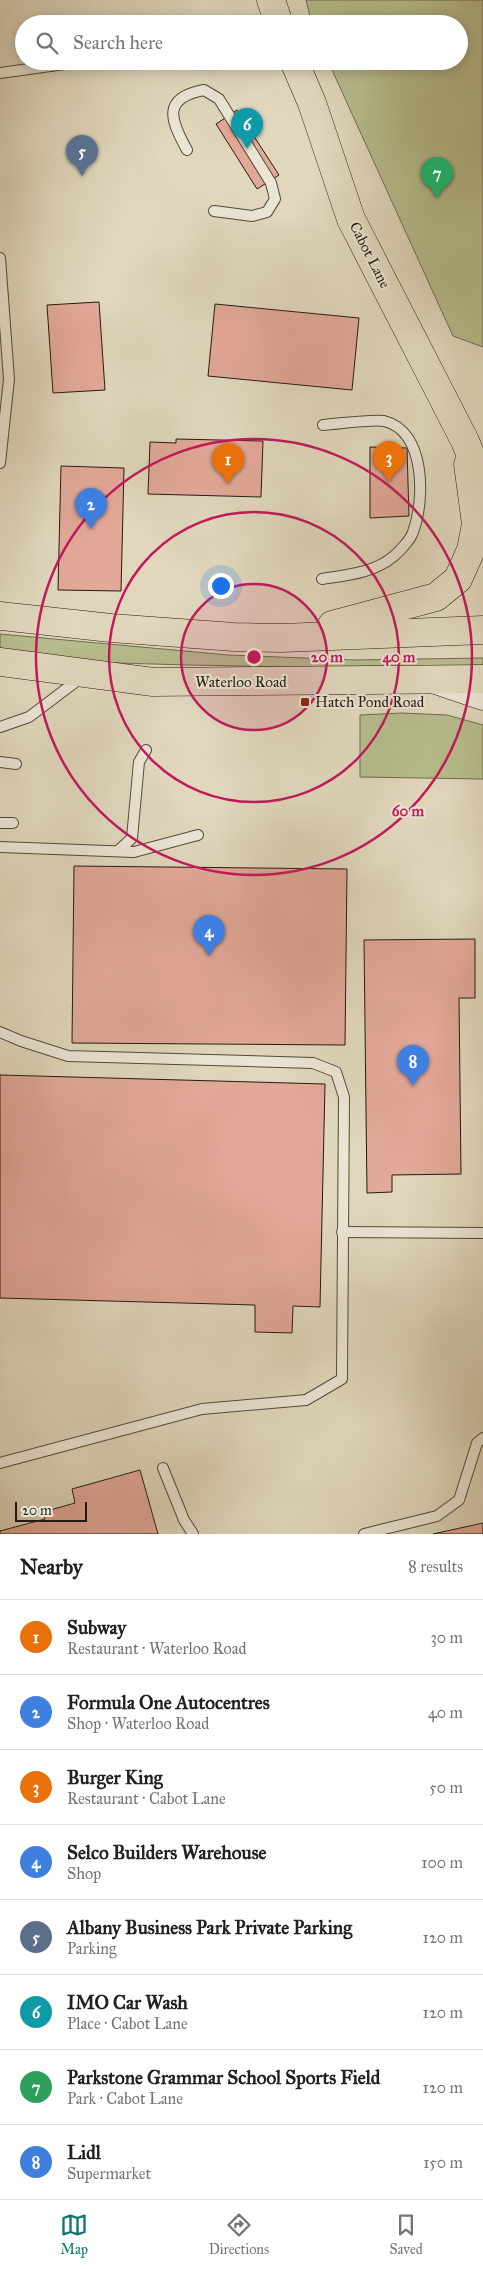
<!DOCTYPE html>
<html lang="en">
<head>
<meta charset="utf-8">
<style>
	body { margin:0; font-family:"IM FELL Great Primer",serif; background:#f6f6f6; color:#202124 }
	.scale { position:absolute; left:15px; bottom:12px; width:72px; box-sizing:border-box; padding-left:5px; border:2px solid #241b0f; border-top:0; font-size:14px; line-height:18px; white-space:nowrap; color:#241b0f; -webkit-text-stroke:4px #ebe5d4; paint-order:stroke }
	.you { position:absolute; left:220px; top:585px; width:18px; height:18px; margin:-12px; border:4px solid #fff; border-radius:50%; background:#1a73e8; box-shadow:0 0 0 8px #1a73e833 }
	.badge { display:grid; place-items:center; width:32px; height:32px; border-radius:50%; background:#0f766e; color:#fff; font-size:16px; font-weight:700 }
	.pin { position:absolute; translate:-50% -41px; filter:drop-shadow(0 1px 2px #0008) }
	.pin::after { content:''; position:absolute; top:26px; width:18px; height:15px; background:inherit; clip-path:polygon(0 0,100% 0,50% 100%) }
	.list { margin:0; padding:0; list-style:none }
	h2 { display:flex; justify-content:space-between; align-items:center; height:65px; margin:0; padding:0 20px; font-size:21px }
	h2 small { font-size:16px; font-weight:400; color:#757577 }
	.list li { display:grid; grid-template-columns:32px 1fr auto; gap:15px; align-items:center; box-sizing:border-box; height:75px; padding:0 20px; border-top:1px solid #e0e0e0 }
	.list b { display:block; font-size:19px; white-space:nowrap }
	.list p { margin:0; font-size:16px; white-space:nowrap; color:#757577 }
	.list em { font-size:16px; font-style:normal; color:#757577 }
	.icon { flex:none; width:28px; height:28px; fill:none; stroke:currentColor; stroke-width:2; stroke-linecap:round; stroke-linejoin:round }
	.map { position:relative; flex:none; width:483px; height:1534px; overflow:hidden }
	.search { position:absolute; background:#fff; box-shadow:0 2px 12px #0003; left:15px; right:15px; top:15px; height:55px; display:flex; align-items:center; gap:12px; box-sizing:border-box; padding:0 18px; border-radius:28px; color:#757577; font-size:19px }
	.sheet { height:665px; background:#fff }
	nav { display:flex; justify-content:space-around; align-items:center; box-sizing:border-box; height:70px; border-top:1px solid #e0e0e0; background:#fff; font-size:14px; color:#757577 }
	nav a { display:grid; justify-items:center; gap:2px }
	nav .on { color:#0f766e }
	.map>svg:first-child { display:block }
	.green { fill:#b7bd8e; stroke:#6e6c4e }
	.building { fill:#e2a899; stroke:#241b0f }
	.lines { fill:none; stroke-linecap:round; stroke-linejoin:round }
	.lane-casing { stroke:#534a3a; stroke-width:12 }
	.secondary-casing { stroke:#241b0f; stroke-width:29 }
	.primary-casing { stroke:#241b0f; stroke-width:29 }
	.lane { stroke:#ebe5d4; stroke-width:10 }
	.secondary { stroke:#ebe5d4; stroke-width:28 }
	.primary { stroke:#e0d7bd; stroke-width:28 }
	.ring { fill:none; stroke:#c2185b; stroke-width:2.5 }
	.poi-dot { fill:#8f2418; stroke:#ebe5d4; stroke-width:2 }
	.labels { text-anchor:middle; stroke-width:4; stroke-linejoin:round; paint-order:stroke }
	.street-label { font-size:15px; fill:#241b0f; stroke:#ebe5d4 }
	.poi-label { font-size:15px; fill:#241b0f; stroke:#ebe5d4; text-anchor:start }
	.centre { fill:#c2185b; stroke:#ebe5d4; stroke-width:2.5 }
	.ring-label { font-size:15px; text-anchor:middle; font-weight:bold; fill:#c2185b; stroke:#ebe5d4; stroke-width:4; stroke-linejoin:round; paint-order:stroke }
</style>
</head>
<body>
<div class="map">
<svg width="483" height="1534" viewBox="0 0 483 1534">
	<rect width="100%" height="100%" fill="#e0d7bd"/>
	<filter id="stains"><feTurbulence type="fractalNoise" baseFrequency=".004" numOctaves="4"/><feColorMatrix values="0 0 0 0 .2 0 0 0 0 .09 0 0 0 0 .02 0 0 0 .5 -.17"/></filter>
	<radialGradient id="worn" r=".72"><stop offset=".6" stop-color="#630" stop-opacity="0"/><stop offset="1" stop-color="#630" stop-opacity=".3"/></radialGradient>
	<g class="green">
		<polygon points="306,0 483,0 483,347 453,336 328,61 459,61 459,24 312,24"/>
		<polygon points="0,634 228,655 355,660 483,658 483,667 399,669 188,665 83,662 0,651"/>
		<polygon points="402,713 447,715 483,725 483,779 360,777 360,715"/>
	</g>
	<g class="building">
		<polygon points="237,110 279,175 257,189 216,124"/>
		<polygon points="99,302 105,390 53,393 47,305"/>
		<polygon points="215,304 359,318 352,390 208,376"/>
		<polygon points="176,439 263,441 261,497 148,494 150,442 176,443"/>
		<polygon points="370,447 407,448 409,516 370,518"/>
		<polygon points="61,466 124,468 121,591 58,590"/>
		<polygon points="74,866 347,869 345,1045 72,1043"/>
		<polygon points="475,939 475,998 459,998 461,1174 392,1175 392,1192 367,1193 364,940"/>
		<polygon points="0,1075 325,1084 320,1307 293,1306 292,1333 255,1332 255,1305 0,1298"/>
		<polygon points="140,1470 158,1534 0,1534 0,1531 45,1519 43,1512 75,1503 72,1489"/>
		<polygon points="483,1523 483,1534 433,1534"/>
	</g>
	<g class="lines">
		<g class="lane-casing">
			<g id="lane">
				<polyline points="0,73 86,61"/>
				<path d="M187,150C170,119 162,98 204,90L219,99L271,183L275,199L267,212L252,216L214,211"/>
				<polyline points="0,258 9,379 0,463"/>
				<path d="M322,579C347,575 374,573 394,556C400,551 411,539 413,532C425,500 426,431 384,421C372,419 338,424 323,425"/>
				<polyline points="0,727 29,717 82,677"/>
				<polyline points="0,762 16,764"/>
				<polyline points="0,823 13,823"/>
				<polyline points="0,847 134,852 198,835"/>
				<polyline points="118,851 132,838 139,762 146,750"/>
				<polyline points="0,1032 21,1041 68,1056 313,1063 336,1072 344,1097 342,1379 306,1400 202,1409 0,1463"/>
				<polyline points="342,1232 483,1233"/>
				<polyline points="163,1468 184,1520 193,1534"/>
				<polyline points="364,1534 437,1516 459,1500 477,1443 483,1438"/>
			</g>
		</g>
		<g class="secondary-casing">
			<polyline id="secondary" points="439,681 483,696"/>
		</g>
		<g class="primary-casing">
			<g id="primary">
				<polyline points="271,0 279,24"/>
				<polyline points="294,61 312,103 351,219 465,441 483,485"/>
				<polyline points="0,616 111,628 234,637 282,638 483,630"/>
				<polyline points="332,625 436,597 458,579 471,550 476,524 468,464"/>
				<polyline points="0,662 153,682 483,679"/>
			</g>
		</g>
		<use href="#lane" class="lane"/>
		<use href="#secondary" class="secondary"/>
		<use href="#primary" class="primary"/>
	</g>
	<circle cx="254" cy="657" r="73" fill="#c2185b" fill-opacity=".12"/>
	<g class="ring">
		<circle cx="254" cy="657" r="73"/>
		<circle cx="254" cy="657" r="145"/>
		<circle cx="254" cy="657" r="218"/>
	</g>
	<rect class="poi-dot" x="300" y="697" width="10" height="10" rx="2.5"/>
	<g class="labels">
		<g class="street-label">
			<text transform="translate(370 255) rotate(63)" y="5">Cabot Lane</text>
			<text x="241" y="687">Waterloo Road</text>
		</g>
		<g class="poi-label">
			<text x="315" y="707">Hatch Pond Road</text>
		</g>
	</g>
	<circle cx="254" cy="657" r="8" class="centre"/>
	<g class="ring-label">
		<text x="327" y="662">20 m</text>
		<text x="399" y="662">40 m</text>
		<text x="408" y="816">60 m</text>
	</g>
	<rect width="100%" height="100%" filter="url(#stains)"/>
	<rect width="100%" height="100%" fill="url(#worn)"/>
</svg>
<div class="scale">20 m</div>
<div class="you"></div>
<div class="pin badge" style="left:228px;top:484px;background:#e8710a">1</div>
<div class="pin badge" style="left:91px;top:529px;background:#3f7fe0">2</div>
<div class="pin badge" style="left:389px;top:482px;background:#e8710a">3</div>
<div class="pin badge" style="left:209px;top:956px;background:#3f7fe0">4</div>
<div class="pin badge" style="left:82px;top:176px;background:#5c6f8a">5</div>
<div class="pin badge" style="left:247px;top:149px;background:#0f9aa8">6</div>
<div class="pin badge" style="left:437px;top:198px;background:#2e9e5b">7</div>
<div class="pin badge" style="left:413px;top:1086px;background:#3f7fe0">8</div>
<div class="search"><svg class="icon" aria-label="search" viewBox="0 0 24 24"><circle cx="10" cy="10" r="6"/><path d="M15 15l6 6"/></svg>Search here</div>
</div>
<section class="sheet">
<h2>Nearby<small>8 results</small></h2>
<ul class="list">
<li><span class="badge" style="background:#e8710a">1</span><div><b>Subway</b><p>Restaurant · Waterloo Road</p></div><em>30 m</em></li>
<li><span class="badge" style="background:#3f7fe0">2</span><div><b>Formula One Autocentres</b><p>Shop · Waterloo Road</p></div><em>40 m</em></li>
<li><span class="badge" style="background:#e8710a">3</span><div><b>Burger King</b><p>Restaurant · Cabot Lane</p></div><em>50 m</em></li>
<li><span class="badge" style="background:#3f7fe0">4</span><div><b>Selco Builders Warehouse</b><p>Shop</p></div><em>100 m</em></li>
<li><span class="badge" style="background:#5c6f8a">5</span><div><b>Albany Business Park Private Parking</b><p>Parking</p></div><em>120 m</em></li>
<li><span class="badge" style="background:#0f9aa8">6</span><div><b>IMO Car Wash</b><p>Place · Cabot Lane</p></div><em>120 m</em></li>
<li><span class="badge" style="background:#2e9e5b">7</span><div><b>Parkstone Grammar School Sports Field</b><p>Park · Cabot Lane</p></div><em>120 m</em></li>
<li><span class="badge" style="background:#3f7fe0">8</span><div><b>Lidl</b><p>Supermarket</p></div><em>150 m</em></li>
</ul>
</section>
<nav>
<a class="on"><svg class="icon" aria-label="map" viewBox="0 0 24 24"><path d="M3 6l6-2 6 2 6-2v14l-6 2-6-2-6 2zM9 4v14M15 6v14"/></svg>Map</a>
<a><svg class="icon" aria-label="directions" viewBox="0 0 24 24"><path d="M12 3l9 9-9 9-9-9zM9 14v-3h6M13 9l2 2-2 2"/></svg>Directions</a>
<a><svg class="icon" aria-label="saved" viewBox="0 0 24 24"><path d="M7 4h10v16l-5-4-5 4z"/></svg>Saved</a>
</nav>
</body>
</html>
